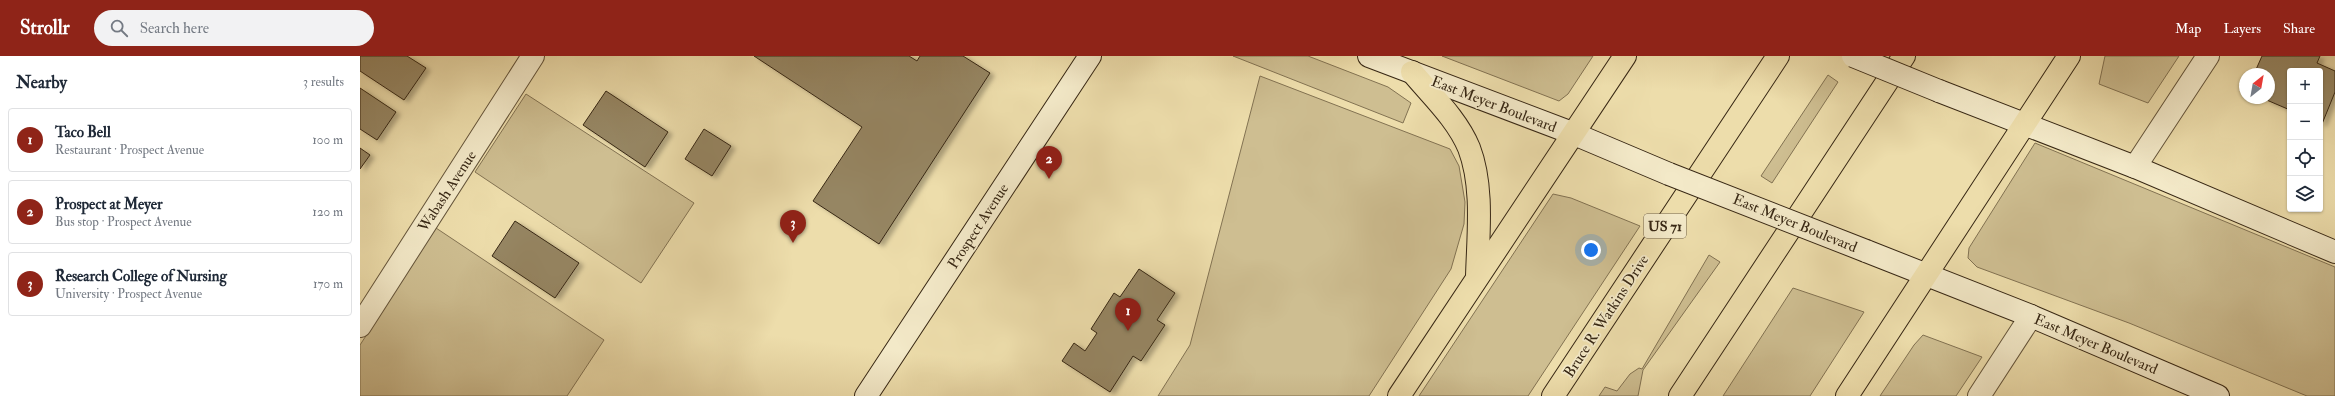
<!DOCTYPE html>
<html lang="en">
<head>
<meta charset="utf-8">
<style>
	body { margin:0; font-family:"IM FELL Double Pica",serif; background:#f2f2f3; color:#1f2937 }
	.controls { position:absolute; right:12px; top:12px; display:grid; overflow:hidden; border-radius:4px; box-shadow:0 1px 3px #0004 }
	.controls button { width:36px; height:36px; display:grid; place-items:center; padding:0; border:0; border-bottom:1px solid #e0e1e3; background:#fff; color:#1f2937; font:20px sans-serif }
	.compass { position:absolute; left:1879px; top:12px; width:36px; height:36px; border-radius:50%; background:#fff; box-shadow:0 1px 3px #0004; rotate:31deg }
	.you { position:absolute; left:1231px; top:194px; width:14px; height:14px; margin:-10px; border:3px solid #fff; border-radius:50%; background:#1a73e8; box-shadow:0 0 0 6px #1a73e833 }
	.badge { display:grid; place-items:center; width:26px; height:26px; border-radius:50%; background:#8f2418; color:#fff; font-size:13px; font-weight:700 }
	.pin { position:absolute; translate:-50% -33px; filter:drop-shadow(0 1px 2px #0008) }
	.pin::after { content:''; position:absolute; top:21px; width:14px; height:12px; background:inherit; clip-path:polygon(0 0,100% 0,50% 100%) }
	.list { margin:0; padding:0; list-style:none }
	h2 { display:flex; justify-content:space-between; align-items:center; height:52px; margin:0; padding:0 16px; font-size:17px }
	h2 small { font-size:13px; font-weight:400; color:#747a83 }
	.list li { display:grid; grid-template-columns:26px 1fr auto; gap:12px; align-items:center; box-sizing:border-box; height:64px; margin:0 8px 8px; padding:0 8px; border:1px solid #e0e1e3; border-radius:4px }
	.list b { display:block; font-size:15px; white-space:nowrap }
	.list p { margin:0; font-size:13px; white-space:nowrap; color:#747a83 }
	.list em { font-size:13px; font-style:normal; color:#747a83 }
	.icon { flex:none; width:22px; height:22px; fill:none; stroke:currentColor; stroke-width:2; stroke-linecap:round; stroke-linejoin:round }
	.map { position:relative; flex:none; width:1975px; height:340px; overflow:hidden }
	header { display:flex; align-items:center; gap:24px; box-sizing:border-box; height:56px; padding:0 20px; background:#8f2418; color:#fff }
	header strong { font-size:19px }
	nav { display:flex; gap:22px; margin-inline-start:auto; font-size:14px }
	.search { width:280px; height:36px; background:#f2f2f3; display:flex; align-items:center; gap:10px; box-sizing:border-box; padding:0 14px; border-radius:22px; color:#747a83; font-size:15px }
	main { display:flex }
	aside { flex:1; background:#fff }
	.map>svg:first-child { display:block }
	.green { fill:#cebe91; stroke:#827252 }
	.building { fill:#968663; stroke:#372714; filter:url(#shadow) }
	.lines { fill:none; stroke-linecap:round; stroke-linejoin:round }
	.street-casing { stroke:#64543a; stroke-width:24 }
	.secondary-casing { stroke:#372714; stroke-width:24 }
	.highway-casing { stroke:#372714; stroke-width:24 }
	.street { stroke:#f3e9c8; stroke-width:22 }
	.secondary { stroke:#f3e9c8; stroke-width:22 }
	.highway { stroke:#edddab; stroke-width:22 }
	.secondary-bridge-casing { stroke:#372714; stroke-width:24; stroke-linecap:butt }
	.secondary-bridge { stroke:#f3e9c8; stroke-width:22 }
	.labels { text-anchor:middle; stroke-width:3.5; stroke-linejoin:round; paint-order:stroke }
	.shield { fill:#f3e9c8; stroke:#6f614a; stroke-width:1 }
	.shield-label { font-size:14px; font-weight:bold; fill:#372714 }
	.street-label { font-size:15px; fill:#372714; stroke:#f3e9c8 }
</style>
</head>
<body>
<header>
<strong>Strollr</strong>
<div class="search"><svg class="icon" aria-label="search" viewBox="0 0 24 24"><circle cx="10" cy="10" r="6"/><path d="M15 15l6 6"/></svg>Search here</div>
<nav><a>Map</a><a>Layers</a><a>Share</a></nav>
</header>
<main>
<aside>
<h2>Nearby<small>3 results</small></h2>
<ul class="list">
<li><span class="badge">1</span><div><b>Taco Bell</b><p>Restaurant · Prospect Avenue</p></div><em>100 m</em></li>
<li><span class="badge">2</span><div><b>Prospect at Meyer</b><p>Bus stop · Prospect Avenue</p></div><em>120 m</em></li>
<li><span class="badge">3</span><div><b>Research College of Nursing</b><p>University · Prospect Avenue</p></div><em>170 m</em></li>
</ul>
</aside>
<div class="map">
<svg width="1975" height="340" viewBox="0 0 1975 340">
	<defs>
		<filter id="shadow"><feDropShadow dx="4.5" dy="2.5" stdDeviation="2" flood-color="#0004"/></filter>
	</defs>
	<rect width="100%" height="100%" fill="#edddab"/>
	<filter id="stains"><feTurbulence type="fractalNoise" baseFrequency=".005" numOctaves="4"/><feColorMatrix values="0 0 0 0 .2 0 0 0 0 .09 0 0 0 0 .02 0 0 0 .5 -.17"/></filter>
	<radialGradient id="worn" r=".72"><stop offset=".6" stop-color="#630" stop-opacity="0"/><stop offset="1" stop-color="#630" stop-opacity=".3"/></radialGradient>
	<g class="green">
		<polygon points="873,0 948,0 1028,31 1051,47 1043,67"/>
		<polygon points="1082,0 1233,0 1208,38 1199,45"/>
		<polygon points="1745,0 1819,0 1788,47 1739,28"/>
		<polygon points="1468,19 1478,26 1412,127 1401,120"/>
		<polygon points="900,20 1090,93 1099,110 1105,146 1104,168 1091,213 1009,340 798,340 830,289"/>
		<polygon points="166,38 334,147 281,227 115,116"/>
		<polygon points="1675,87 1975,211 1975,340 1947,340 1769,267 1617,211 1608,202 1609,192"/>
		<polygon points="1193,138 1211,142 1280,170 1168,340 1059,340"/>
		<polygon points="76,172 244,284 207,340 0,340 0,289"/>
		<polygon points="1349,199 1360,206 1283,314 1278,340 1239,340 1245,331 1257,335 1270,318 1279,312 1282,313"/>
		<polygon points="1433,232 1504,256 1450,340 1363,340"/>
		<polygon points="1563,279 1622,301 1596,340 1520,340 1554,289"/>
	</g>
	<g class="building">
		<polygon points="0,0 47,0 66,12 44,44 0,15"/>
		<polygon points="394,0 549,0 557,5 560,0 603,0 630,17 519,188 453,145 502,71"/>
		<polygon points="1902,0 1960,0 1957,7 1975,15 1975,36 1962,68 1960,67 1960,15 1930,15 1930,54 1902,42 1909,42 1909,18 1894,18"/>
		<polygon points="0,32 36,56 17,84 0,73"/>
		<polygon points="246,35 308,76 285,111 223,69"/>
		<polygon points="344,73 371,90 352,120 325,103"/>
		<polygon points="0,92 10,99 0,113"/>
		<polygon points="155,165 219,207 195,242 132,200"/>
		<polygon points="779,213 815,237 797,264 805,269 781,305 773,300 750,336 702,305 714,287 725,295 737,277 731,273 754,237 760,241"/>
	</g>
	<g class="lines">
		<g class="street-casing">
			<g id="street">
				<polyline points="1775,111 1848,0"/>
				<polyline points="0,270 173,0"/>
				<polyline points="1619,340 1671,260"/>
			</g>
		</g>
		<g class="secondary-casing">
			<g id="secondary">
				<polyline points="1009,0 1212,77 1309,118"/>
				<polyline points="1579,35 1775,111 1975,196"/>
				<polyline points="1506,195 1671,260 1858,340"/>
				<polyline points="506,340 730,0"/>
			</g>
		</g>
		<g class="highway-casing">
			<g id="highway">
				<path d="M1052,16C1072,40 1097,63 1109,92C1124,131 1118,180 1117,221"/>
				<polyline points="1039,340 1265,0"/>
				<polyline points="1193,340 1418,0"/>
				<polyline points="1320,340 1544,0"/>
				<polyline points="1487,340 1709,0"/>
			</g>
		</g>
		<use href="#street" class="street"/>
		<use href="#secondary" class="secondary"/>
		<use href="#highway" class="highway"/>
		<g class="secondary-bridge-casing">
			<g id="secondary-bridge">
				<polyline points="1493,0 1579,35"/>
				<polyline points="1309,118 1506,195"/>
			</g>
		</g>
		<use href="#secondary-bridge" class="secondary-bridge"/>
	</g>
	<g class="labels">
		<rect class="shield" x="1284" y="158" width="42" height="24" rx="3"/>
		<g class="shield-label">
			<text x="1305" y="175">US 71</text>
		</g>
		<g class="street-label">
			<text transform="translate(1134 48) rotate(21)" y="5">East Meyer Boulevard</text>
			<text transform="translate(87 135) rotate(-57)" y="5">Wabash Avenue</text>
			<text transform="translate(1435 167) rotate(22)" y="5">East Meyer Boulevard</text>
			<text transform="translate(618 170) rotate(-57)" y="5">Prospect Avenue</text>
			<text transform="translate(1246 260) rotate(-57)" y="5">Bruce R. Watkins Drive</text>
			<text transform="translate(1736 288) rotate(23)" y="5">East Meyer Boulevard</text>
		</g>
	</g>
	<rect width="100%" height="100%" filter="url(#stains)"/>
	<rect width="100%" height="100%" fill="url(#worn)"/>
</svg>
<div class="controls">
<button>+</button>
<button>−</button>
<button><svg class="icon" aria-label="locate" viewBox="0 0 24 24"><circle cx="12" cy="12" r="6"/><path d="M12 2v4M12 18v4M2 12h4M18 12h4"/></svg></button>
<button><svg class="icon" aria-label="layers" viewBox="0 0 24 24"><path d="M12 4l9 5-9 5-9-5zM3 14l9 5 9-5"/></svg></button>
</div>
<svg class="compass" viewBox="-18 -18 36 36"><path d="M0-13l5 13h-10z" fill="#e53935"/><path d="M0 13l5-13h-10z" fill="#747a83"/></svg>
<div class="you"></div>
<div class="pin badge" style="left:768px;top:275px">1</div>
<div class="pin badge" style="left:689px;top:123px">2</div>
<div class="pin badge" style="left:433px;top:187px">3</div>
</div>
</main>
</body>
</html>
